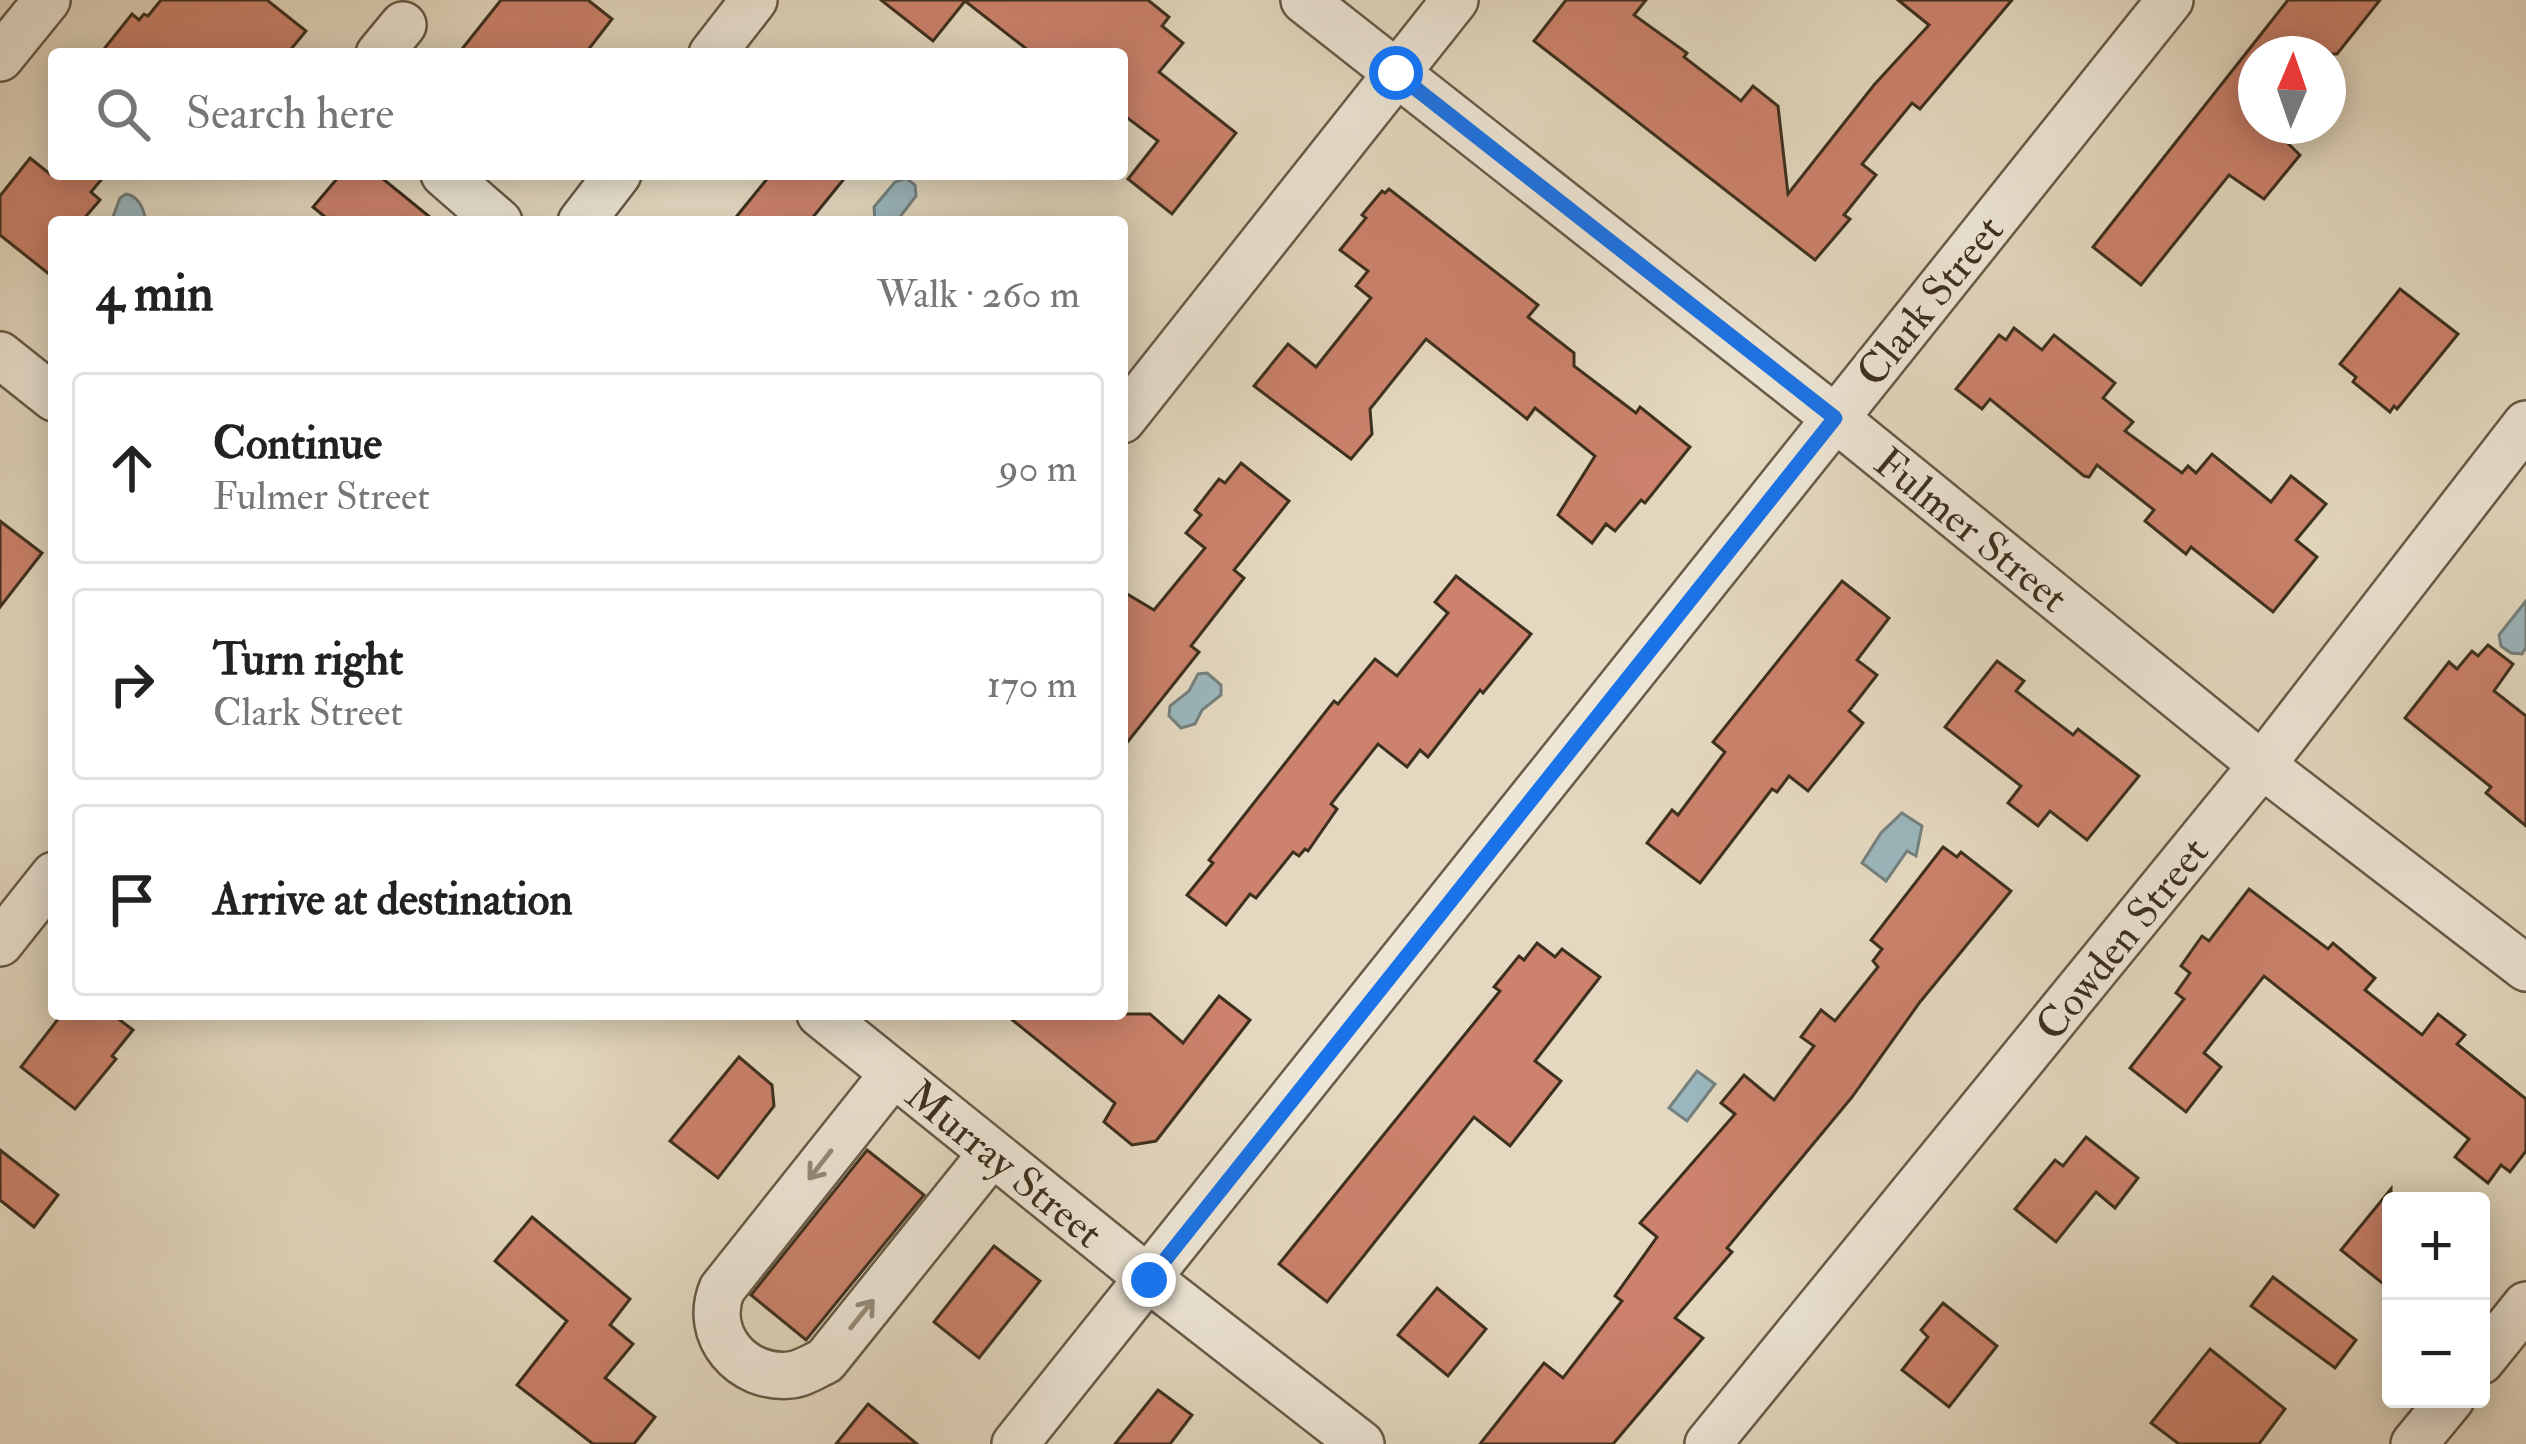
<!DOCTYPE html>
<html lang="en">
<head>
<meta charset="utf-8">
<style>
	body { margin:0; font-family:"IM FELL Double Pica",serif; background:#f6f6f6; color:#222 }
	.controls { position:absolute; right:36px; bottom:36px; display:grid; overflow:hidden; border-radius:12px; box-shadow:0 6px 30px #0003 }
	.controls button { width:108px; height:108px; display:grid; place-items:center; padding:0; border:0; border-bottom:3px solid #e0e0e0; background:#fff; color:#222; font:60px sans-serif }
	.compass { position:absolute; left:2238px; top:36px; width:108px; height:108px; border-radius:50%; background:#fff; box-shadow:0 6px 30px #0003; rotate:2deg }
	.stop { position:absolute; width:36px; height:36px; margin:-27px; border:9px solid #1a73e8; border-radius:50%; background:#fff }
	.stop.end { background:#1a73e8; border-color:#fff; box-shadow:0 3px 12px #0008 }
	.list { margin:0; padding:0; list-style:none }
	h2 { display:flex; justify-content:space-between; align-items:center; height:156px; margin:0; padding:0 48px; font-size:51px }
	h2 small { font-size:39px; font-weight:400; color:#767676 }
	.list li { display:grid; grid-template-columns:78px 1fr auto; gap:36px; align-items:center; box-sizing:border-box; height:192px; margin:0 24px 24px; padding:0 24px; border:3px solid #e0e0e0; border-radius:12px }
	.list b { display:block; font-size:45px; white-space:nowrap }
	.list p { margin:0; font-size:39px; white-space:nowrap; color:#767676 }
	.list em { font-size:39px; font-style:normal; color:#767676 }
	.icon { flex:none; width:66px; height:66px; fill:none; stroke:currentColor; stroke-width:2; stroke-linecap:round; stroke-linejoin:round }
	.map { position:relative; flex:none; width:2526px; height:1444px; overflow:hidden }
	.search { position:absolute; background:#fff; box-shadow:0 6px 30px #0003; left:48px; top:48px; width:1080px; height:132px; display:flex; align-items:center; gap:30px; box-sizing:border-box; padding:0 42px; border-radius:12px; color:#767676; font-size:45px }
	.panel { position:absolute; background:#fff; box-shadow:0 6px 30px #0003; left:48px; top:216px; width:1080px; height:804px; border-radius:12px }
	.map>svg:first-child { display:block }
	.water { fill:#9bb7be; stroke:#75817e; stroke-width:3 }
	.building { fill:#cc826c; stroke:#3d301e; stroke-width:3 }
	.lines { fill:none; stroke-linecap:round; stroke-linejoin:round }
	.minor-casing { stroke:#675a46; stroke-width:50 }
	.minor { stroke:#ede6d6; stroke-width:45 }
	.oneway { stroke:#958b7a }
	.route { stroke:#1a73e8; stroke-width:15 }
	.labels { text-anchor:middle; stroke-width:12; stroke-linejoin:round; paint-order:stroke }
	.street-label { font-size:42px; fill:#3d301e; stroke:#ede6d6 }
</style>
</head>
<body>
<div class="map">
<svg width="2526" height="1444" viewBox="0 0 2526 1444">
	<rect width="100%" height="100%" fill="#e4d9c0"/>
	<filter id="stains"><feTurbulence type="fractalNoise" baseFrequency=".00167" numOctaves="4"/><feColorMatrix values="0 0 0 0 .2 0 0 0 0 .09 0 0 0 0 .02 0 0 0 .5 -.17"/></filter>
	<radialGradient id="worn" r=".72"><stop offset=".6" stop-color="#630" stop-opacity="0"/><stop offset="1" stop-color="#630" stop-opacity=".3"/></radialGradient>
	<g class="water">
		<polygon points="906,178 915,185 916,196 896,222 875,222 874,207 895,182"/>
		<path d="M126,194C139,196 144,210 146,222H111L120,198Z"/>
		<polygon points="2526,601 2526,648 2522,654 2511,653 2501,646 2499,635"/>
		<polygon points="1207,673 1221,685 1221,695 1202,710 1195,724 1181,728 1169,716 1170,706 1189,691 1198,674"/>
		<polygon points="1902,813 1922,826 1916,856 1907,851 1886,881 1862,863 1881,833"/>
		<polygon points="1697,1071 1715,1084 1687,1121 1669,1108"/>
	</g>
	<g class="building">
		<polygon points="161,0 267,0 306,31 287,54 100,54 132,14 139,20 144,14 148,16"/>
		<polygon points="501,0 588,0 612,19 585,54 458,54"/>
		<polygon points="881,0 1148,0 1169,17 1162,26 1183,43 1159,72 1236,133 1172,214 1128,179 1158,141 1125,116 1122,120 1122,54 1033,54 965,1 933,41"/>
		<polygon points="1566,0 1646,0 1634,15 1687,53 1684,57 1741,101 1753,86 1778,106 1788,194 1874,85 1929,25 1898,0 2012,0 1920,109 1912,103 1862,164 1876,175 1844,215 1850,219 1815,260 1534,41"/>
		<polygon points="2288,0 2380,0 2337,54 2256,54 2256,126 2270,126 2300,155 2264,199 2229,175 2141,285 2093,247"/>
		<polygon points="30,158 50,174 106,174 91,192 100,200 81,222 54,222 54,278 0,235 0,196"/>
		<polygon points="341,174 377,174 436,222 331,222 313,207"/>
		<polygon points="771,174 848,174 809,222 732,222"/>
		<polygon points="1389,189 1538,305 1528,317 1574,353 1574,366 1636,413 1640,407 1690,447 1645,503 1641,500 1615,531 1606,524 1592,543 1558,515 1595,456 1535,408 1527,419 1426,339 1370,409 1372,434 1351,459 1254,386 1288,344 1316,367 1371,298 1356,286 1368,271 1340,250 1366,218 1362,215 1382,191 1385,193"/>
		<polygon points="2400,289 2458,334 2397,409 2394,406 2390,412 2353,382 2356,377 2340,364"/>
		<polygon points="2014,328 2042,350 2054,335 2115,383 2103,398 2133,422 2125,431 2182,473 2188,466 2196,473 2212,454 2271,502 2291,476 2326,504 2296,540 2317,557 2273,612 2191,547 2186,554 2145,521 2154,510 2097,465 2089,477 2084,476 1990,399 1982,409 1956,389 1999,335 2006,340"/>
		<polygon points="1241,463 1289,501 1234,570 1244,578 1191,646 1199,652 1122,749 1122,591 1154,610 1205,548 1186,533 1201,515 1195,510 1219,479 1225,483"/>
		<polygon points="0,521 42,553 0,607"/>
		<polygon points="1456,576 1531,634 1483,693 1480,690 1428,757 1420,750 1407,767 1378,744 1331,804 1337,809 1308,851 1305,849 1299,856 1293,852 1256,898 1250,894 1226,925 1187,895 1213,863 1209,860 1334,701 1338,704 1375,659 1397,676 1448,613 1435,602"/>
		<polygon points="1842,581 1889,618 1857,660 1877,675 1849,711 1863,723 1808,791 1789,776 1777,792 1772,789 1700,883 1647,843 1672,810 1678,815 1725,752 1713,742"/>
		<polygon points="2488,645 2513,664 2494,691 2526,716 2526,826 2486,793 2491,787 2405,718 2449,662 2457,669 2472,651 2478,656"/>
		<polygon points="1997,661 2024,681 2016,691 2073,735 2078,729 2139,776 2087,840 2050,811 2038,826 2008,803 2021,786 1945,727"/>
		<polygon points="1943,847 1957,857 1961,852 2011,891 1920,1002 1852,1097 1727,1248 1732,1252 1675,1318 1703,1338 1613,1444 1480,1444 1544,1363 1563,1378 1622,1301 1615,1296 1657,1237 1640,1223 1735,1114 1721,1103 1744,1075 1774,1100 1814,1046 1801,1037 1821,1010 1835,1021 1878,967 1873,961 1882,949 1871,940"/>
		<polygon points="2249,889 2328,949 2333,943 2370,974 2375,978 2365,990 2422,1035 2438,1014 2465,1035 2457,1044 2526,1099 2526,1151 2510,1172 2501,1165 2488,1183 2455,1157 2469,1139 2264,976 2204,1053 2221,1067 2186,1112 2130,1068 2184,999 2176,993 2190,973 2181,966 2202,936 2209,941"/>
		<polygon points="1537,943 1555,957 1562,949 1600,977 1535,1061 1561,1081 1510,1146 1474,1117 1327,1302 1279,1264 1500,991 1494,987 1519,956 1524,960"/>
		<polygon points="1219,996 1250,1020 1156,1141 1132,1145 1104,1122 1115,1103 1005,1014 1150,1014 1183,1043"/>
		<polygon points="62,1014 112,1014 133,1030 112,1056 116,1059 75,1109 21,1067"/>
		<polygon points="739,1057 772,1085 774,1106 718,1178 670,1141"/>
		<polygon points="2086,1137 2138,1178 2115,1208 2096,1192 2056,1242 2015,1209 2055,1160 2063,1166"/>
		<polygon points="0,1150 58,1195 34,1227 0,1200"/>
		<polygon points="867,1150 924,1195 806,1340 751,1295"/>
		<polygon points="2391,1189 2391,1290 2341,1250"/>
		<polygon points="532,1217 630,1299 610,1325 633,1344 605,1378 655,1417 634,1444 593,1444 517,1385 567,1321 495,1261"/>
		<polygon points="994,1246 1040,1281 979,1358 934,1322"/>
		<polygon points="2273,1277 2356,1340 2335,1368 2251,1306"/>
		<polygon points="1437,1288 1486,1329 1448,1376 1398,1335"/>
		<polygon points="1943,1303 1997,1346 1949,1407 1902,1370 1928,1337 1921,1330"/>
		<polygon points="2210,1349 2285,1409 2259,1444 2179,1444 2151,1423"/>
		<polygon points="1158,1390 1192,1415 1170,1444 1115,1444"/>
		<polygon points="868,1404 917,1444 836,1444"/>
	</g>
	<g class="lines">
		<g class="minor-casing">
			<g id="minor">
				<polyline points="1304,0 1835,418 2262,765 2526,968"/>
				<polyline points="379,54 403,25"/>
				<polyline points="712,54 754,0"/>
				<polyline points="0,58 47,0"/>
				<polyline points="444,174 499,222"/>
				<polyline points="581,222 618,174"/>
				<polyline points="0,355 54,398"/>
				<polyline points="1122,420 1455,0"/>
				<polyline points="0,943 54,875"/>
				<polyline points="820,1014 1149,1279 1361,1444"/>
				<path d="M893,1074L722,1289C703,1335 742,1380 790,1375C802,1374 814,1366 825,1361L992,1153"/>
				<polyline points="2481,1361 2526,1305"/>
				<polyline points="1015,1444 2170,0"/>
				<polyline points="1708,1444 2262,765 2526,424"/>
				<polyline points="2414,1444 2451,1399"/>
			</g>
		</g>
		<use href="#minor" class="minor"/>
	</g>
	<defs><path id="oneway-shaft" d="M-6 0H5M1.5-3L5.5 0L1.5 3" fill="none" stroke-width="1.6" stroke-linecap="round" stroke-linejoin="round" transform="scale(3)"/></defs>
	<g class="oneway">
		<use href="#oneway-shaft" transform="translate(820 1165) rotate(128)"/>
		<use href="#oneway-shaft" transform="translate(862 1314) rotate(-51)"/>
	</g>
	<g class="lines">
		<polyline class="route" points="1149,1280 1835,418 1396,73"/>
	</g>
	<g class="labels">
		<g class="street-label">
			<text transform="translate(1929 300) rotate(-51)" y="15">Clark Street</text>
			<text transform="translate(1972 529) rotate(39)" y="15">Fulmer Street</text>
			<text transform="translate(2121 938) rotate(-51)" y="15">Cowden Street</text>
			<text transform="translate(1005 1163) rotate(39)" y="15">Murray Street</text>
		</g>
	</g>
	<rect width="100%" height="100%" filter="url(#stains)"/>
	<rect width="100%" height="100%" fill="url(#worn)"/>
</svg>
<div class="controls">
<button>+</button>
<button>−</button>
</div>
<svg class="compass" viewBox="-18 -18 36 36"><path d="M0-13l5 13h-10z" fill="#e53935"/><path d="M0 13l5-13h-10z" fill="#767676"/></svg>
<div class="stop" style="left:1396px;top:73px"></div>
<div class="stop end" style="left:1149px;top:1280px"></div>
<div class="search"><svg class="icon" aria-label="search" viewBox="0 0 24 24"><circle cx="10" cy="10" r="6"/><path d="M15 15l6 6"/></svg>Search here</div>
<section class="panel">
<h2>4 min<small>Walk · 260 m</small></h2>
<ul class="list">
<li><svg class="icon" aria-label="ahead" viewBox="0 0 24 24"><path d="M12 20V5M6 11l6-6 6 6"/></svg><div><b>Continue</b><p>Fulmer Street</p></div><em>90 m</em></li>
<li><svg class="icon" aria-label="right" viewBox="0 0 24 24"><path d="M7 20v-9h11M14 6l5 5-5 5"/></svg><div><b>Turn right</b><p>Clark Street</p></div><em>170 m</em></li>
<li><svg class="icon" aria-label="arrive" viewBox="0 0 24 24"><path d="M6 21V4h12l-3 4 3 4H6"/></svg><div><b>Arrive at destination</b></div></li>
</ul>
</section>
</div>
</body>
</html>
